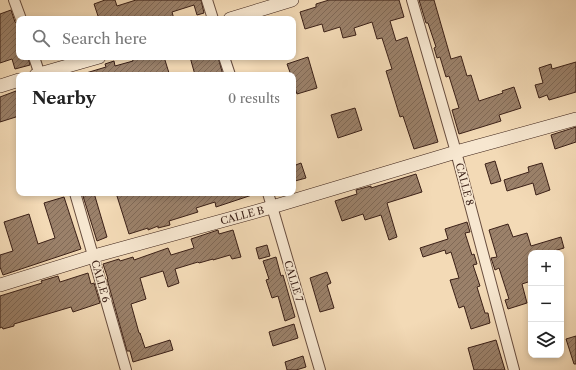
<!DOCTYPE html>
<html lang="en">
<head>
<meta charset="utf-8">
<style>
	body { margin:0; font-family:"Libre Caslon Text",serif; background:#f6f6f6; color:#222 }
	.controls { position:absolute; right:12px; bottom:12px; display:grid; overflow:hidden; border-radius:8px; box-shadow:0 2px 6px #0003 }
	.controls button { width:36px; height:36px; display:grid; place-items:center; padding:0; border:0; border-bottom:1px solid #e0e0e0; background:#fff; color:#222; font:20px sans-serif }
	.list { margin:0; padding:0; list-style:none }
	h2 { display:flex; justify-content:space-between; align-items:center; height:52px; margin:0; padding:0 16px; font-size:17px }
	h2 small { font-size:13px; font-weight:400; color:#767676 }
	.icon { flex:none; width:22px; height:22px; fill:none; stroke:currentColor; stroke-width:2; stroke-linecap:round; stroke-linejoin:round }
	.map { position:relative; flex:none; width:576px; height:370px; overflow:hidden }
	.search { position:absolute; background:#fff; box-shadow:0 2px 6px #0003; left:16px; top:16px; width:280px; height:44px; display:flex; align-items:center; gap:10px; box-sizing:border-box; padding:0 14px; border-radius:8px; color:#767676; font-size:15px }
	.panel { position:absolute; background:#fff; box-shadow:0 2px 6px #0003; left:16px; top:72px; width:280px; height:124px; border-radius:8px }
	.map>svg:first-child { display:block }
	.building { fill:url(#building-hatch); stroke:#3b2017 }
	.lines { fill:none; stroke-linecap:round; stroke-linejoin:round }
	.street-casing { stroke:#694e3f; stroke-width:12 }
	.secondary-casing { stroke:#3b2017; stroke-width:14 }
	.street { stroke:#f7e7d0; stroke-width:10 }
	.secondary { stroke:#f7e7d0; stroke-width:13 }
	.labels { text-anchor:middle; stroke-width:3; stroke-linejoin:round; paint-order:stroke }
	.street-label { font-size:10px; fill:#3b2017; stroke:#f7e7d0 }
</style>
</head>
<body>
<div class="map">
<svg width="576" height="370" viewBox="0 0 576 370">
	<defs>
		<pattern id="building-hatch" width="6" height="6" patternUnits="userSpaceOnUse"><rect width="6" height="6" fill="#9b816a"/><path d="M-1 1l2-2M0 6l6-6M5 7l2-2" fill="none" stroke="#806956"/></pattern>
	</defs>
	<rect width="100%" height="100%" fill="#f3dab6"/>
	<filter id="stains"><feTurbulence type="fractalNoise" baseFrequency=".005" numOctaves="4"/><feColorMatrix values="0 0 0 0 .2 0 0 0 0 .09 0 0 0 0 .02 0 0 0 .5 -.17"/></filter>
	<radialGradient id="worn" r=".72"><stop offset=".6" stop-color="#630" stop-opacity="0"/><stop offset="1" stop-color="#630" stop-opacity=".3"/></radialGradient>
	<g class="building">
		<polygon points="105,0 115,0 117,6 136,0 201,0 204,13 197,15 194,5 172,12 174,19 99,19 94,4"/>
		<polygon points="329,0 399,0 404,17 390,21 396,41 407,37 438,142 414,149 403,116 400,117 386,71 392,69 382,38 377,39 372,22 354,28 356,35 343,38 340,27 324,32 322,24 305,29 300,12 316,7 316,4"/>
		<polygon points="419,0 434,0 451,59 461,56 467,76 471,75 479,101 503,93 502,91 514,87 521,108 499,115 501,121 459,134 452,110 459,108 449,76 446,77 440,57 437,58 434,48 436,47 428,23 426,23"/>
		<polygon points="11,10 15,22 19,25 19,57 28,57 30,65 15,69 12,59 0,63 0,14"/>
		<polygon points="132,57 164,57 169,73 162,75 86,75 86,73 106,67 105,64 114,61 115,66 133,61"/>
		<polygon points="190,57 218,57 223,75 195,75"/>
		<polygon points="308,57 317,88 297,94 293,81 293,75 291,75 287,64"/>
		<polygon points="576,62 576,92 549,100 547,95 539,98 535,85 543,83 539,68 551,64 552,69"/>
		<polygon points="16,91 19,100 19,116 0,122 0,97"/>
		<polygon points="355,108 362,130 338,138 331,115"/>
		<polygon points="576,127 576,142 555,149 551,135"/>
		<polygon points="495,161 501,181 491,184 485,164"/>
		<polygon points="301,163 306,178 295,181 293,175 293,166"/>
		<polygon points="542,163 550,190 536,195 533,183 507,191 504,180 529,172 528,167"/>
		<polygon points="416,174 422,192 387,203 397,237 389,240 381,215 365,220 363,214 342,221 335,201 357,194 356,190 371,186 371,188"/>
		<polygon points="82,193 94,193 107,237 97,241"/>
		<polygon points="116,193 252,193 252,195 216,207 215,202 196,208 198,212 169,221 170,225 158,228 158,226 148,230 148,228 129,234"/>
		<polygon points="64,197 81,249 3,275 0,267 0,255 13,251 4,222 29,214 38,244 55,238 44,203"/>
		<polygon points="467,222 470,232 465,233 472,255 474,254 477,264 473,265 480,286 477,287 485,313 488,313 490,323 471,329 464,306 459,308 450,280 459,278 451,252 446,254 445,250 423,257 420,248 448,239 445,229"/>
		<polygon points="508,224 513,237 527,233 531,246 561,237 564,248 547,253 531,253 531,281 522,284 527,303 508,309 505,300 509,299 499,268 495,270 491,258 497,257 489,230"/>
		<polygon points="218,230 219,234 233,230 241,257 232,259 230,255 213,260 213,259 199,263 198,262 175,269 179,283 168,287 163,271 140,278 146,299 131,304 139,333 140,333 145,348 170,340 173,350 133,362 130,351 127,351 107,279 108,279 103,264 119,259 120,261 133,257 134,260 168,248 171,255 194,248 191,239"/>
		<polygon points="267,245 270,256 259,259 256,248"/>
		<polygon points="276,257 281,276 283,275 295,317 285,321 278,296 272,298 266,280 269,279 263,261"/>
		<polygon points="327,272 331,283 327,285 334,308 320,312 310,278"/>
		<polygon points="88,273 91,284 94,283 100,303 73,312 71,307 14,324 14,326 3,329 2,327 0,328 0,296 42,283 41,281 58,276 60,282"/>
		<polygon points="294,324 298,338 273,346 269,332"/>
		<polygon points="576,336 576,364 574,364 566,339"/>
		<polygon points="496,340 505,370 474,370 468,348"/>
		<polygon points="303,356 306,367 296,370 287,370 285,362"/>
	</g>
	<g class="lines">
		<g class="street-casing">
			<g id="street">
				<polyline points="14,0 21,19"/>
				<polyline points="207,0 213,19"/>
				<polyline points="412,0 456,152 514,370"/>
				<polyline points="34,57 40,75"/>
				<polyline points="224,57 230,75"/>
				<polyline points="75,193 126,370"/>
				<polyline points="268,193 320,370"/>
			</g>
		</g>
		<g class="secondary-casing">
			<g id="secondary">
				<polyline points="230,19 292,0"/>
				<polyline points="36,75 99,57"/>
				<polyline points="0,86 19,80"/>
				<polyline points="0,285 94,256 272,207 456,152 576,119"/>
			</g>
		</g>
		<use href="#street" class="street"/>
		<use href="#secondary" class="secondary"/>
	</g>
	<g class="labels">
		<g class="street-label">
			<text transform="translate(465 184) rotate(75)" y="4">CALLE 8</text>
			<text transform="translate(242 215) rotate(-15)" y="4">CALLE B</text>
			<text transform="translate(101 281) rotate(74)" y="4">CALLE 6</text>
			<text transform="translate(294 281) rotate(73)" y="4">CALLE 7</text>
		</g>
	</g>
	<rect width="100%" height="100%" filter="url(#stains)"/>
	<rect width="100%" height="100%" fill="url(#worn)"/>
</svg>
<div class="controls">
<button>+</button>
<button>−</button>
<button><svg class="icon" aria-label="layers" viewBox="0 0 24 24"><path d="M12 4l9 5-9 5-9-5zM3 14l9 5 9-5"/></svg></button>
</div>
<div class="search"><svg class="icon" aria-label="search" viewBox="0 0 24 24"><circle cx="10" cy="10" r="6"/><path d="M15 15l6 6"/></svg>Search here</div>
<section class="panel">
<h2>Nearby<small>0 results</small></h2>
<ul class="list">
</ul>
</section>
</div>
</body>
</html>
